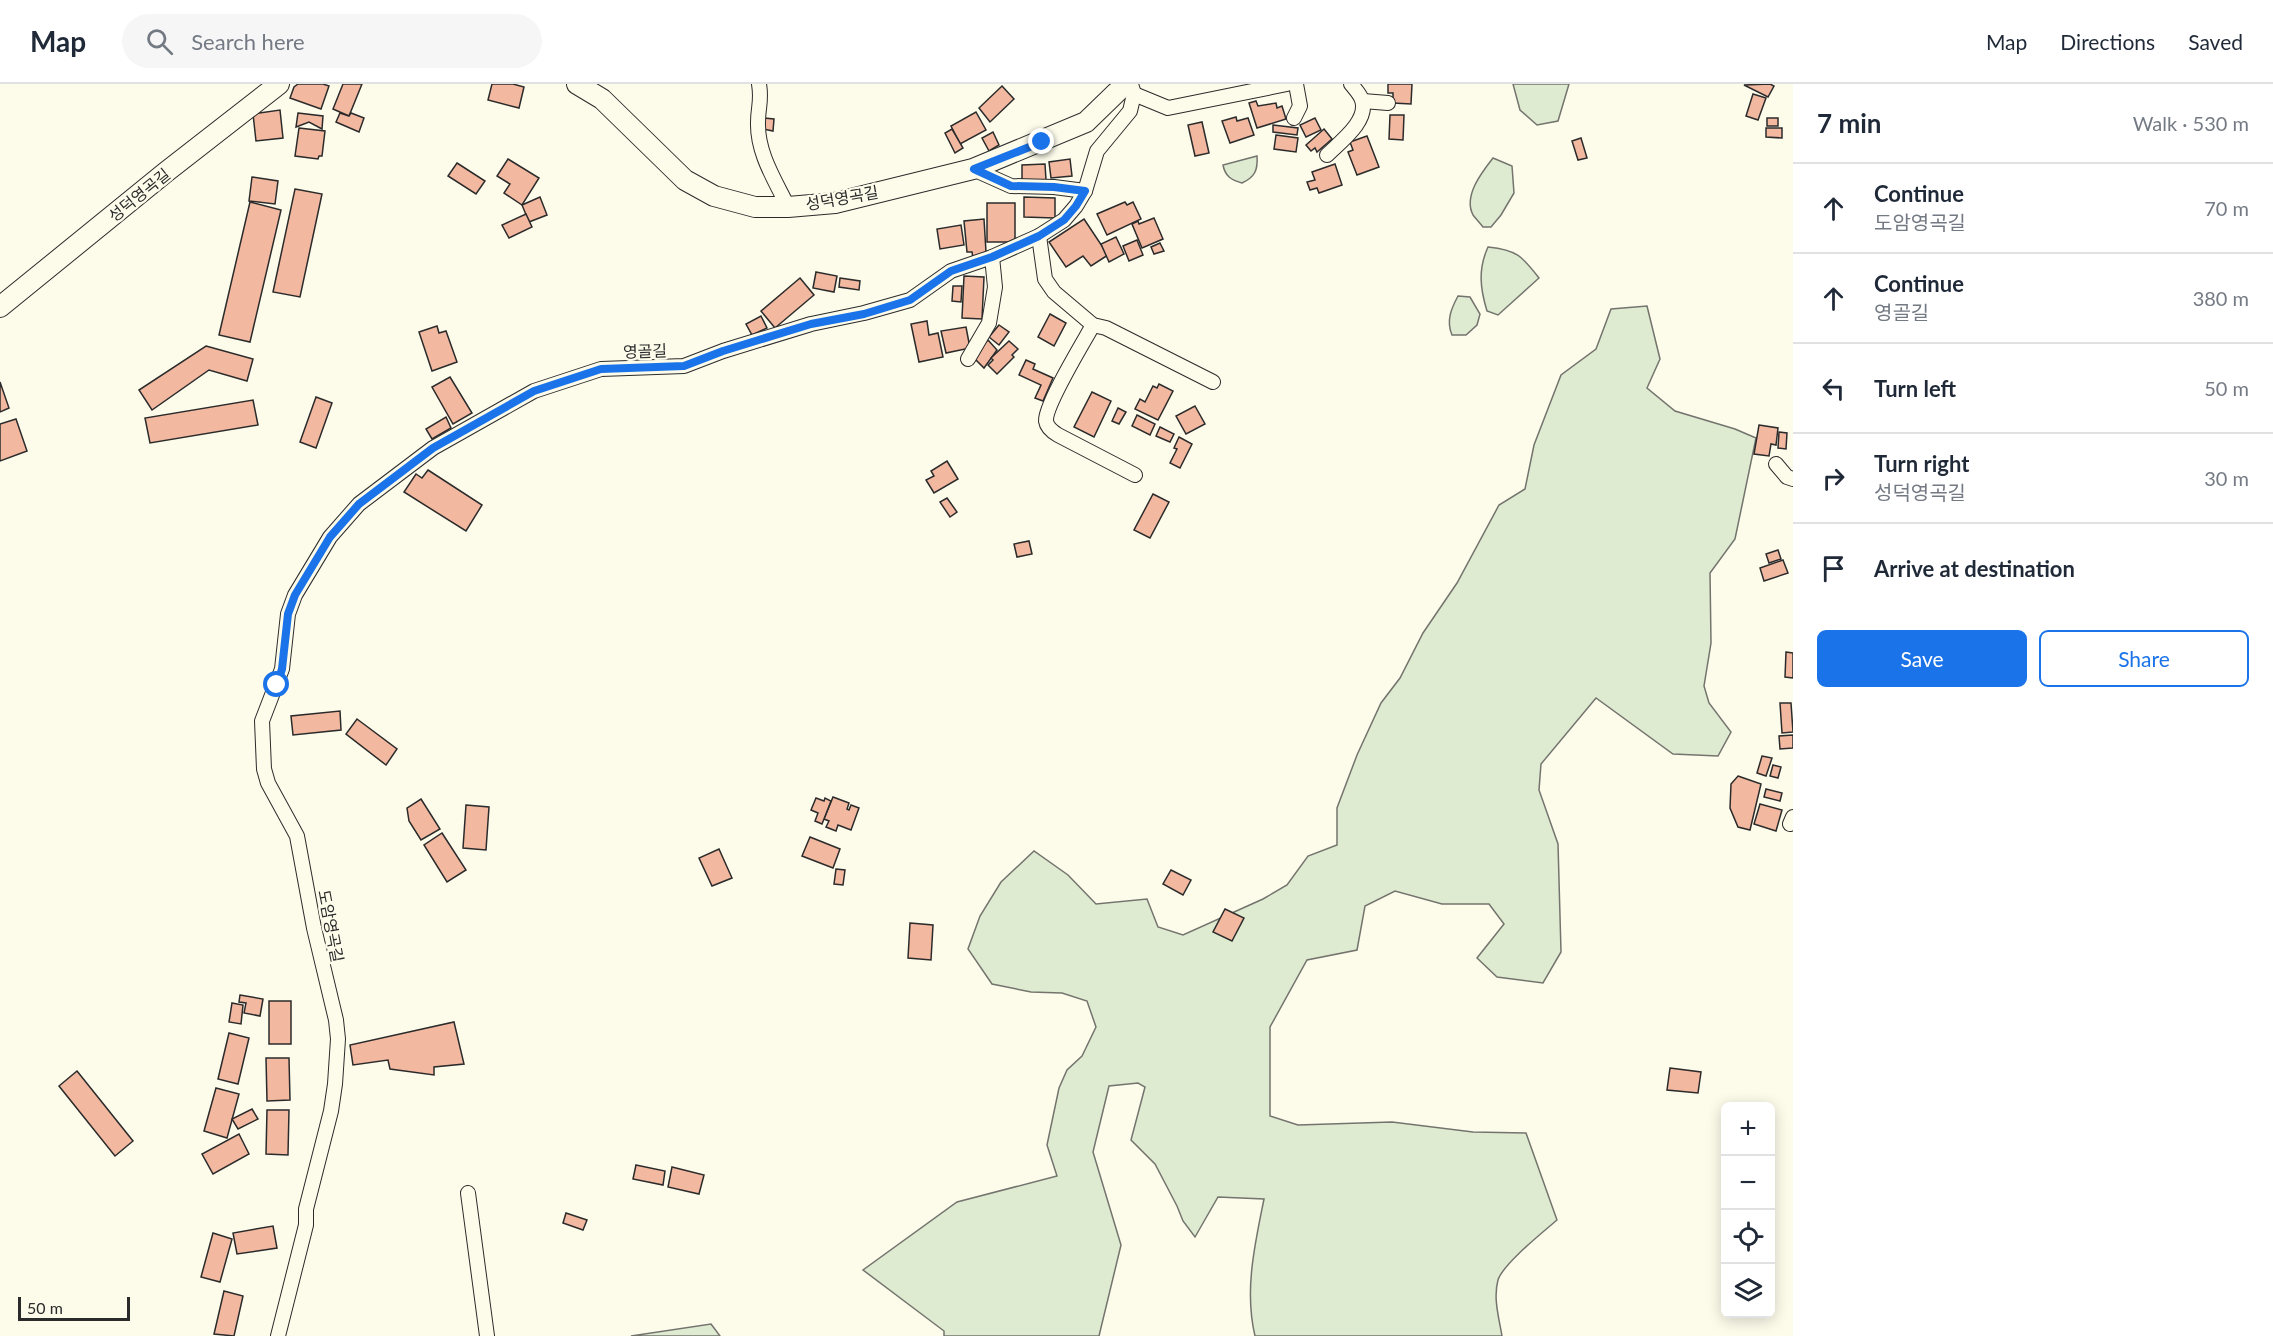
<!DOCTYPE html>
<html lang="en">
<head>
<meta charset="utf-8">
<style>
	body { margin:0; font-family:Lato,"Noto Sans KR",sans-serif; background:#f6f6f7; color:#1f2937 }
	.controls { position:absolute; right:18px; bottom:18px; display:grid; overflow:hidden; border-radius:9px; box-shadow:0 3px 15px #0003 }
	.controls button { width:54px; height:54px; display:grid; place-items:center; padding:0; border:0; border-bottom:2px solid #e0e1e3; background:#fff; color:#1f2937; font:30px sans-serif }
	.scale { position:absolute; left:18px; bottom:15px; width:112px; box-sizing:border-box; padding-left:6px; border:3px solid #2b2b2b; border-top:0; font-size:16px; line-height:21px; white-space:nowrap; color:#2b2b2b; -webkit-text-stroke:4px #fdfbea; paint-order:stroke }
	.stop { position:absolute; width:18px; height:18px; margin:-14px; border:4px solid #1a73e8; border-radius:50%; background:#fff }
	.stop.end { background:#1a73e8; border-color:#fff; box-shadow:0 2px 6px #0008 }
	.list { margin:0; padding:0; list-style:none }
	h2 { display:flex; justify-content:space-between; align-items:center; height:78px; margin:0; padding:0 24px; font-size:26px }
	h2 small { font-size:20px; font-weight:400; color:#747a83 }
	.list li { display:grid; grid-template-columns:39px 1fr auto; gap:18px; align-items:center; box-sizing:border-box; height:90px; padding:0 24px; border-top:2px solid #e0e1e3 }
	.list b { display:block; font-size:22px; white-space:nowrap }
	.list p { margin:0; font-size:20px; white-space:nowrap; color:#747a83 }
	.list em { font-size:20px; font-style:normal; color:#747a83 }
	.actions { display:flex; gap:12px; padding:18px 24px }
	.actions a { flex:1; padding:14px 0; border:2px solid #1a73e8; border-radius:9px; text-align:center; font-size:21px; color:#1a73e8 }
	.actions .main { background:#1a73e8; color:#fff }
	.icon { flex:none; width:33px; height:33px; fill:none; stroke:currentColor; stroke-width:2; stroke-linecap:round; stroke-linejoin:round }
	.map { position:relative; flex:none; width:1793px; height:1252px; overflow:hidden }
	header { display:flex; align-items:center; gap:36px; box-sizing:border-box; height:84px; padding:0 30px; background:#fff; border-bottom:2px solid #e0e1e3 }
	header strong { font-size:28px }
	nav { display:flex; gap:33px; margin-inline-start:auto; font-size:21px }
	.search { width:420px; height:54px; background:#f6f6f7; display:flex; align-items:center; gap:15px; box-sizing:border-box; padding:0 21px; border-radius:33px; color:#747a83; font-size:22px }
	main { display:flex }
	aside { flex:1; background:#fff }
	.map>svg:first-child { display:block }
	.green { fill:#deebd1; stroke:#74746e; stroke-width:1.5 }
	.building { fill:#f2b8a0; stroke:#2b2b2b; stroke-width:1.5 }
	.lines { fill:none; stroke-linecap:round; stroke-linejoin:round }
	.minor-casing { stroke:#2b2b2b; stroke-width:16 }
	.secondary-casing { stroke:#2b2b2b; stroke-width:22 }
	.minor { stroke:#fdfbea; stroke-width:14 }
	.secondary { stroke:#fdfbea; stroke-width:20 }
	.route { stroke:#1a73e8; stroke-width:8 }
	.labels { text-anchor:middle; stroke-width:4.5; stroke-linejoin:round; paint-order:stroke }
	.street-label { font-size:16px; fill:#2b2b2b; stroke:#fdfbea }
</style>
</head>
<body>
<header>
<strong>Map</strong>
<div class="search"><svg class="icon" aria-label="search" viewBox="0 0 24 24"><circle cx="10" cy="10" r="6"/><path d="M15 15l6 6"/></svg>Search here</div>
<nav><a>Map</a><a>Directions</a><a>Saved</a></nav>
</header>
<main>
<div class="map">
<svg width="1793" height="1252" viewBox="0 0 1793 1252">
	<rect width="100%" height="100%" fill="#fdfbea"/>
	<g class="green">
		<polygon points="1513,0 1569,0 1558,37 1537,41 1520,26"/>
		<path d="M1257,72C1258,86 1255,93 1242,99C1231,96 1225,92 1223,81Z"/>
		<path d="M1493,74L1512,82L1514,109L1501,131L1491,143H1483C1480,139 1476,135 1473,131C1463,112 1482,88 1493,74Z"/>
		<path d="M1488,163C1517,166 1522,172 1539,194L1498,231L1487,227C1480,204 1478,185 1488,163Z"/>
		<path d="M1458,212L1470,213L1480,230L1477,241L1466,251H1452C1446,237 1451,225 1458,212Z"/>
		<path d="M1647,222L1660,275L1647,304L1675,327L1735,345L1756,354L1735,455L1710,489L1711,559L1704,602L1709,619L1731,648L1718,672L1673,670L1596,614L1541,680L1539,706L1558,760L1561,868L1543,899L1497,893L1477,874L1504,840L1489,820H1442L1395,807L1365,822L1357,866L1307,876L1270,943V1032L1298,1041L1392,1038L1473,1048L1526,1049L1557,1136C1543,1148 1503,1180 1498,1196C1493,1214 1499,1234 1502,1252H1255C1244,1206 1255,1160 1264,1115L1218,1113L1195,1153L1183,1137L1177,1122L1155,1080L1131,1056L1145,1003L1138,999L1109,1002L1093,1068L1121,1161L1099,1252H944V1247L863,1186L957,1118L1057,1092L1047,1061L1059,1004L1067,986L1082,972L1096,943L1087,917L1062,909L1031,908L992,900L968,865L980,832L1001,798L1034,767L1068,791L1096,820L1147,815L1158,843L1183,851L1263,815L1287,801L1308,772L1337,761V724L1357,671L1381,619L1400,594L1423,549L1457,499L1499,421L1525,405L1534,361L1561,291L1596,265L1611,225Z"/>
		<polygon points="711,1240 720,1252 631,1252"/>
	</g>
	<g class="building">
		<polygon points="298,0 323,0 329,2 321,25 290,14 294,3"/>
		<polygon points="343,0 362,0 349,32 333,25"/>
		<polygon points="492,0 513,0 524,3 519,24 488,16"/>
		<polygon points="1388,0 1412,0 1411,20 1393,19 1393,9 1388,9"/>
		<polygon points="1770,0 1774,2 1768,13 1744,1"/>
		<polygon points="1002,2 1014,15 990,38 979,24"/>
		<polygon points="1753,10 1766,14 1758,36 1746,32"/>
		<polygon points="1256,17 1258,22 1276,19 1277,24 1282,22 1286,35 1257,44 1249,19"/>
		<polygon points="280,26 283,54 256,57 253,30"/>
		<polygon points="976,28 986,46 960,60 951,42"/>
		<polygon points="298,29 323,32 322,45 309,38 296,43"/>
		<polygon points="340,29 349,32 351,29 364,34 359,48 336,38"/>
		<polygon points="1390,31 1404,31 1403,56 1389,55"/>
		<polygon points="1236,33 1237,37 1248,34 1254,51 1230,59 1222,37"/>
		<polygon points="764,34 774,35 773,47 763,45"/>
		<polygon points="1315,34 1321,46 1306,53 1300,41"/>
		<rect x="1767" y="34" width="11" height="8"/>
		<polygon points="1202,38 1209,69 1195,72 1188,41"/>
		<polygon points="1273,41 1298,44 1297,51 1273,48"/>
		<polygon points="299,44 325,47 322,72 319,72 318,75 295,72"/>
		<polygon points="1766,44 1782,44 1782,54 1766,53"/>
		<polygon points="952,45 963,64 955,69 945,49"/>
		<polygon points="1324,45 1332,55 1317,68 1315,64 1311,67 1306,61"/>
		<polygon points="993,48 999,61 989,67 982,54"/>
		<polygon points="1276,51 1298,54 1296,68 1274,65"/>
		<polygon points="1367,52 1379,83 1357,91 1348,68 1353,66 1350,58"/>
		<polygon points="1581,54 1587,74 1578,76 1572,57"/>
		<polygon points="508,75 539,94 522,121 504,109 510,100 497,92"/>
		<polygon points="1070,75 1072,92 1051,94 1049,78"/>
		<polygon points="457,79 485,97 476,110 448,92"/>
		<polygon points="1045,80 1046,96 1022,97 1022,81"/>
		<polygon points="1335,80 1342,101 1319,109 1317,104 1310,106 1307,98 1315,96 1312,88"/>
		<polygon points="252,93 278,97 275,120 249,117"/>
		<polygon points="295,105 322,110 300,213 273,208"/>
		<polygon points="540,113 547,131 529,138 522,121"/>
		<polygon points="1024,113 1055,114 1055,134 1024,133"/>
		<polygon points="250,118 281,126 250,258 219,251"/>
		<polygon points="1125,118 1127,121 1133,118 1141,135 1107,151 1097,130"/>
		<rect x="987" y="119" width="28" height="39"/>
		<polygon points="526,130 532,143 509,154 502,141"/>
		<polygon points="1154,134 1163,155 1142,164 1132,140 1138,137 1139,140"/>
		<polygon points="984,135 986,168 973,175 972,168 967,168 964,137"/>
		<polygon points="1084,135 1108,171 1091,182 1083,172 1066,183 1049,158"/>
		<polygon points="961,141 964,161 940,165 937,145"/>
		<polygon points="1116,153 1124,170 1109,178 1101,160"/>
		<polygon points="1137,156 1143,171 1129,177 1123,162"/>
		<polygon points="1160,159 1164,167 1154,170 1151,163"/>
		<polygon points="816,188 837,192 834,208 813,204"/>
		<polygon points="964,192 984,193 982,235 962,234"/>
		<polygon points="800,194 814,211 775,244 761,227"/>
		<polygon points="840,194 860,197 859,206 839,203"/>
		<polygon points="953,202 962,202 961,218 952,217"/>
		<polygon points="1050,230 1066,239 1054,262 1038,253"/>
		<polygon points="761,232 767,244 752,251 746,240"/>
		<polygon points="927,237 929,251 938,249 943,273 919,278 911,240"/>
		<polygon points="999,241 1009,248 999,261 989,253"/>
		<polygon points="437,242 439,249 446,247 457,278 432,287 419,248"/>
		<polygon points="966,243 970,264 946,269 941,247"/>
		<polygon points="988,256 997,266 984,284 972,272"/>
		<polygon points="1009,257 1018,265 1012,271 1014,273 997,290 988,281 993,276 991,274"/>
		<polygon points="206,262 253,275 247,297 209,286 152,326 139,306"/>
		<polygon points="1026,276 1035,280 1033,285 1053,294 1043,317 1035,314 1041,301 1019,291"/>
		<polygon points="450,293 472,329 453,340 432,303"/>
		<polygon points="0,298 9,324 0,328"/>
		<polygon points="1159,300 1173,307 1158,336 1135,325 1140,315 1145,318 1153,302 1157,304"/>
		<polygon points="1092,308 1111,317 1094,353 1074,343"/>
		<polygon points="316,313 332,319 316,364 300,358"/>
		<polygon points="253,316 258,341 150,359 145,334"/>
		<polygon points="1195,322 1205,340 1186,350 1176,332"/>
		<polygon points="1118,324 1126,328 1119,340 1112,337"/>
		<polygon points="1137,331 1155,340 1150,351 1132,342"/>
		<polygon points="446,333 451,344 432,355 426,345"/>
		<polygon points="16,335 27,367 0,377 0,340"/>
		<polygon points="1759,341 1778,344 1776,361 1771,360 1769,372 1754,370"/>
		<polygon points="1160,343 1174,350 1170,358 1156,352"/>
		<polygon points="1779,348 1787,349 1786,365 1778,364"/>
		<polygon points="1179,353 1192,360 1180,384 1170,379 1177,365 1174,364"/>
		<polygon points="947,377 958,395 934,409 926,396 934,392 931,387"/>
		<polygon points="428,386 482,421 466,447 404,408 416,390 422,394"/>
		<polygon points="1153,410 1169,418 1150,454 1134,446"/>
		<polygon points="947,414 957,428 950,433 940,418"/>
		<polygon points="1029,457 1032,470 1017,473 1014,460"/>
		<polygon points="1778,466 1781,475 1769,479 1766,470"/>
		<polygon points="1783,476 1788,489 1764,497 1760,484"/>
		<polygon points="1786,568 1793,569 1793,594 1785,593"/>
		<polygon points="1780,619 1791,619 1793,648 1782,649"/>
		<polygon points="340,627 341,646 293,651 291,632"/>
		<polygon points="357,635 397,665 386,681 346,650"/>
		<polygon points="1793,651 1793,664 1780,665 1779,652"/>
		<polygon points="1762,672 1772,674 1766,692 1757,689"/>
		<polygon points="1773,681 1781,683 1778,694 1770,692"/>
		<polygon points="1738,692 1761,700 1750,746 1738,743 1730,724 1731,700"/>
		<polygon points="1766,705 1782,709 1780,717 1764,713"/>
		<polygon points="833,713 849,719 847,725 849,726 851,721 859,724 851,746 838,741 836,747 826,743 829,737 824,735"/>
		<polygon points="816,714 824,717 825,714 831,717 822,740 815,737 818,729 811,726"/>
		<polygon points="421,715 440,745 421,756 409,737 407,724"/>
		<polygon points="1760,720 1782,726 1776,747 1754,740"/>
		<polygon points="466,721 489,723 486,766 463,764"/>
		<polygon points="442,749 466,786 447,798 424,761"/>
		<polygon points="810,753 840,765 833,784 802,772"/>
		<polygon points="719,765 732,794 712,802 699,774"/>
		<polygon points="836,785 845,786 843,801 834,800"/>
		<polygon points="1171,786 1191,796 1183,811 1163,800"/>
		<polygon points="1225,825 1244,834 1232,857 1213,848"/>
		<polygon points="910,839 933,841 931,876 908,874"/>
		<polygon points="240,911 263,915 260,932 244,929 246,919 239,918"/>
		<rect x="269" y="917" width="22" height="43"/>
		<polygon points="232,919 243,921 241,940 229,938"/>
		<polygon points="454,938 464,980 434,983 434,991 390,985 388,976 353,981 350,961"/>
		<polygon points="229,949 249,954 238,1000 218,995"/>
		<polygon points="266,974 289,974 290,1016 267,1017"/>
		<polygon points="1670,984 1701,988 1698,1009 1667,1006"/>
		<polygon points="77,987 133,1057 115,1072 59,1002"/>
		<polygon points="216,1004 239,1010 227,1054 204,1047"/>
		<polygon points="252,1025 258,1035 238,1045 232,1035"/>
		<polygon points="267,1026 289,1026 288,1071 266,1070"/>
		<polygon points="239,1050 249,1070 213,1090 202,1070"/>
		<polygon points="636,1081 665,1087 663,1101 633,1095"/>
		<polygon points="672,1083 704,1091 699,1110 668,1103"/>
		<polygon points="566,1129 587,1136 583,1146 563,1139"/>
		<polygon points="273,1142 277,1164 237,1170 233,1149"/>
		<polygon points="213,1149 232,1155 220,1198 201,1193"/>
		<polygon points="224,1207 243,1212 234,1252 214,1250"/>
	</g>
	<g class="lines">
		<g class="minor-casing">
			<g id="minor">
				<path d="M759,0C762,17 758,23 758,38C757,69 775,96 788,123"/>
				<polyline points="1134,10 1168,24 1287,0"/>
				<polyline points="1363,17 1388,19"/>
				<polyline points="1294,34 1300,22 1296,0"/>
				<path d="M1327,71C1340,58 1369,37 1362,16C1360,10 1355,5 1351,0"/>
				<polyline points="973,85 1011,102 1054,103 1085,107"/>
				<polyline points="1039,152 1045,195 1054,208 1093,241 1106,244 1213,298"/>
				<path d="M1093,241C1083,259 1045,321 1046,337C1047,344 1053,348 1058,351L1135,391"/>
				<polyline points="968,275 989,239 995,203 992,173"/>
				<polyline points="1776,380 1787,393 1793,395"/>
				<polyline points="1790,740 1793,733"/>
				<polyline points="468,1109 487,1252"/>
				<polyline points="278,1252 306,1141 306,1125 331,1027 335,1000 338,955 336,936 314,844 297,752 268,699 264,685 262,637 282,585 288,530 295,511 330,453 359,420 433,364 534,307 601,285 684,282 723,267 811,240 864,229 910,216 951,187 992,173 1039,152 1064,136 1076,122 1085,107 1097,67 1130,27 1134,10 1131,0"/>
			</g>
		</g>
		<g class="secondary-casing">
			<g id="secondary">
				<polyline points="577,0 602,15 685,96 714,112 755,123 788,123 835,119 973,85 1086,38 1119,6 1122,0"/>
				<polyline points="0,223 166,88 279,0"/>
			</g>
		</g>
		<use href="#minor" class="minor"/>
		<use href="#secondary" class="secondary"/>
	</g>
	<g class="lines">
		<polyline class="route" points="277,601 282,585 288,530 295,511 330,453 359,420 433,364 534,307 601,285 684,282 723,267 811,240 864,230 910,216 951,187 992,173 1039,152 1064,136 1076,122 1085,107 1054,103 1011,102 974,85 1042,58"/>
	</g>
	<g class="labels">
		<g class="street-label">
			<text transform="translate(139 111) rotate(-39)" y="6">성덕영곡길</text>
			<text transform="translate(842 114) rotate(-10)" y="6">성덕영곡길</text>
			<text transform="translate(645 267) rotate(-2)" y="6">영골길</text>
			<text transform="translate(331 842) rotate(79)" y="6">도암영곡길</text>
		</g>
	</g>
</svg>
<div class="controls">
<button>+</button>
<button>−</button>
<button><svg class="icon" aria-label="locate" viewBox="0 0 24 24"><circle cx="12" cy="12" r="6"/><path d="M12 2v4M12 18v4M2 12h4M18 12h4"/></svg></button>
<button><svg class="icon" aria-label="layers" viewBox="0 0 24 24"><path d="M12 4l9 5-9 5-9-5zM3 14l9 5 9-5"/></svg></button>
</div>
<div class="scale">50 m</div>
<div class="stop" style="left:277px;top:601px"></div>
<div class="stop end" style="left:1042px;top:58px"></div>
</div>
<aside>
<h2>7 min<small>Walk · 530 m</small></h2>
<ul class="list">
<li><svg class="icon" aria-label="ahead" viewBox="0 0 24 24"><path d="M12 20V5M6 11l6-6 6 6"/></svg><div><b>Continue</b><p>도암영곡길</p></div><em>70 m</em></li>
<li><svg class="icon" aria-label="ahead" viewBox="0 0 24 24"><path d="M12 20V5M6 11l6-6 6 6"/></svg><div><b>Continue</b><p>영골길</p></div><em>380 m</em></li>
<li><svg class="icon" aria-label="left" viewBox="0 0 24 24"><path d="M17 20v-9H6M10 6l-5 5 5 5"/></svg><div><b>Turn left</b></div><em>50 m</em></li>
<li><svg class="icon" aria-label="right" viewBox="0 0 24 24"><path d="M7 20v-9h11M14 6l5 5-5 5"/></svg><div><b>Turn right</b><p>성덕영곡길</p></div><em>30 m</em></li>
<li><svg class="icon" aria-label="arrive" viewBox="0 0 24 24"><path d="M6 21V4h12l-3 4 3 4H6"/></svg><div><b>Arrive at destination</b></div></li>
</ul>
<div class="actions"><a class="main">Save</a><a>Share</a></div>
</aside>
</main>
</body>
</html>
